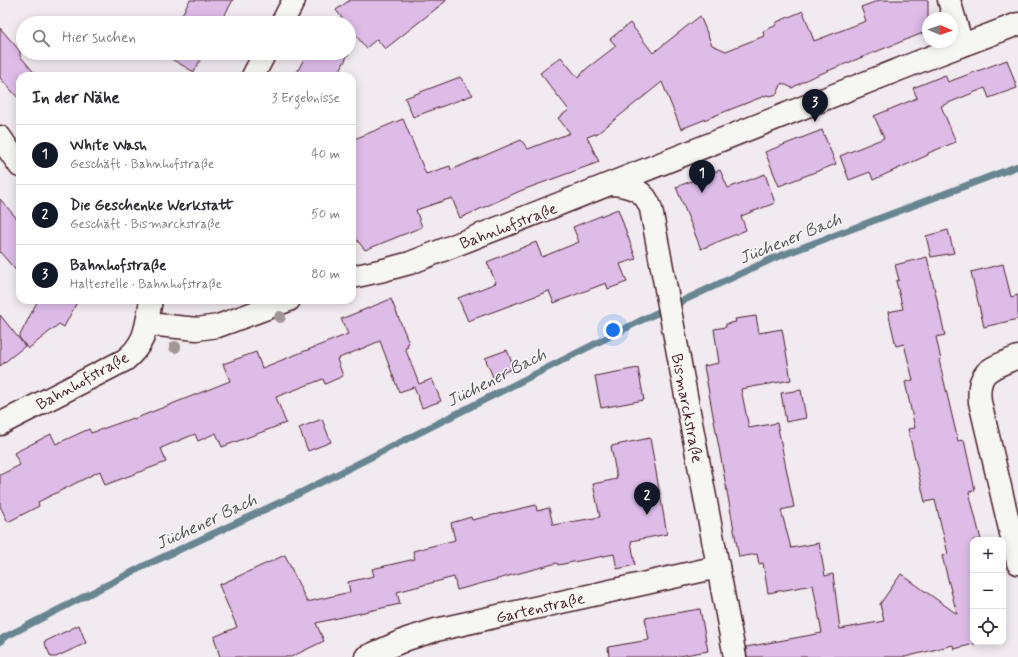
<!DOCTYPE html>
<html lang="de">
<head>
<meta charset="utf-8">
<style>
	body { margin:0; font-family:Mynerve,sans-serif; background:#f2f2f3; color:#2b2b33 }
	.controls { position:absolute; right:12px; bottom:12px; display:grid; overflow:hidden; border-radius:8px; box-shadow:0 2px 10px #0003 }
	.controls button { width:36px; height:36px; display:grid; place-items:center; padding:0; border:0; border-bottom:1px solid #e1e1e2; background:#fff; color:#2b2b33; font:20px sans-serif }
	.compass { position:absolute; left:922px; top:12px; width:36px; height:36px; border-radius:50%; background:#fff; box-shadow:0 2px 10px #0003; rotate:92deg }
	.you { position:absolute; left:613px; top:330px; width:14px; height:14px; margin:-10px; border:3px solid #fff; border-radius:50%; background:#1a73e8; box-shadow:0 0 0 6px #1a73e833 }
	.badge { display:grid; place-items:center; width:26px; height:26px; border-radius:50%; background:#111827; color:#fff; font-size:13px; font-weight:700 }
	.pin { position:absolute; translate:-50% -33px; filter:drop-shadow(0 1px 2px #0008) }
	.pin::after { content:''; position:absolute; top:21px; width:14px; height:12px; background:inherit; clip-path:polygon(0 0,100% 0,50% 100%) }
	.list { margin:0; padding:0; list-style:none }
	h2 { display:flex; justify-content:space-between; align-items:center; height:52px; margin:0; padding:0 16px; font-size:17px }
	h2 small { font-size:13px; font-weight:400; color:#7c7c81 }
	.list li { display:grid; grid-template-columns:26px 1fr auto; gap:12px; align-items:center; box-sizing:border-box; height:60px; padding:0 16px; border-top:1px solid #e1e1e2 }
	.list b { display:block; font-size:15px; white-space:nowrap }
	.list p { margin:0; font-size:13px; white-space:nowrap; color:#7c7c81 }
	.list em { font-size:13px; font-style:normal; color:#7c7c81 }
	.icon { flex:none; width:22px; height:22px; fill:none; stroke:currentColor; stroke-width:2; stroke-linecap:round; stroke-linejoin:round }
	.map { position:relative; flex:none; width:1018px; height:657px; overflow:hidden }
	.search { position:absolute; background:#fff; box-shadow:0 2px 10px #0003; left:16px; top:16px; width:340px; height:44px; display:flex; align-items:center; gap:10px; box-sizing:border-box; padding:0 14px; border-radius:22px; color:#7c7c81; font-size:15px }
	.panel { position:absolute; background:#fff; box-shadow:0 2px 10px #0003; left:16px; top:72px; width:340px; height:232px; border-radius:12px }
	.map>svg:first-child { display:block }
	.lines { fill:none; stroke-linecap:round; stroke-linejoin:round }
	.stream { stroke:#678691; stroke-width:7 }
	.building { fill:#ddbce8; stroke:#4a1f2b }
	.minor-casing { stroke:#4a1f2b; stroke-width:25 }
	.minor { stroke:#f6f6f2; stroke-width:22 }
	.tree { fill:#a39696 }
	.labels { text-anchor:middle; stroke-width:3; stroke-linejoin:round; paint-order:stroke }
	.street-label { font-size:16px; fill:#4a1f2b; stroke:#f6f6f2 }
	.water-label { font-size:17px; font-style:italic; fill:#58535e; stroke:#f6f6f2 }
</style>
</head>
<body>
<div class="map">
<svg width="1018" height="657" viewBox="0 0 1018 657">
	<rect width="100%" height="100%" fill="#f1eaf0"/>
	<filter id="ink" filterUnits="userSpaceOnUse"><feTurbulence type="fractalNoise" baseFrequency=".025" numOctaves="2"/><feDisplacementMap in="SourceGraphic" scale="8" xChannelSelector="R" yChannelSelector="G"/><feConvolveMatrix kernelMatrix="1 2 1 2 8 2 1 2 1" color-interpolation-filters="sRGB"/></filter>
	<g filter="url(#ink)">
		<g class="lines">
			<polyline class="stream" points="0,642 3,638 144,566 298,494 644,319 772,259 1018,166"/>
		</g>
		<g class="building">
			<polygon points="190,0 233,0 220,23 177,23"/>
			<polygon points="350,0 447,0 385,49 377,39 366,48 349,27 349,23 346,23 336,10"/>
			<polygon points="880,0 928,0 928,31 810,78 792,88 782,83 777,94 770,96 767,95 681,129 662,82 598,133 587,137 599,162 520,191 460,218 452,198 416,210 422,227 365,250 352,234 352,140 403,119 426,174 450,166 451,170 521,140 528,149 570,133 558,118 569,110 540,73 561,57 578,78 586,69 616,46 610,39 630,23 653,53 700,16 712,45 726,51 764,36 763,31 775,26 777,22 803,11 814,41 866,21 861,7"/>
			<polygon points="0,28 20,51 20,56 37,76 20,76 20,100 0,78"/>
			<polygon points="161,53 204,53 194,72"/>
			<polygon points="307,53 349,53 337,76 295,76"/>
			<polygon points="1007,60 1017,88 989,98 985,88 941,106 956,142 928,153 928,155 873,180 870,172 849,180 840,156 884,138 874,116 917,98 913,88 945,75 948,82"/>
			<polygon points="460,77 473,95 413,117 405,98"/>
			<polygon points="822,130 836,164 779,186 765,152"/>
			<polygon points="720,170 728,188 765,174 775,203 741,216 746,230 701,249 676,187"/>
			<polygon points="0,199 20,222 20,275 0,252"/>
			<polygon points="618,209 636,259 620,264 627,282 608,289 606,283 554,303 549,291 468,321 458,298 496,283 487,262 536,242 542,257 579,242 573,227"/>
			<polygon points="948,230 954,253 931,257 926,236"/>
			<polygon points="927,257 945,335 936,337 941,360 939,360 958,441 964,440 975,490 969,492 981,540 973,540 973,642 982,642 954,649 953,645 905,657 747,657 746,647 822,633 813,585 768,593 763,563 759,564 757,554 739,557 704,366 719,363 714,329 726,327 726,324 736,322 735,319 756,316 759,333 782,329 791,380 741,389 749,428 777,423 794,507 781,510 791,548 819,543 825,576 833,574 840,629 884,621 880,604 901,574 957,614 942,556 948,554 935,500 925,502 908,429 915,428 905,382 913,380 904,344 896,346 888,312 903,309 896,281 899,280 895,265"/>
			<polygon points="1003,264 1011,297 1018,295 1018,319 984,327 971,272"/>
			<polygon points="391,299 409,343 407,344 408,347 405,348 419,384 432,379 441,401 422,408 414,387 399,392 380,341 337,359 343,376 325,384 323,379 276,397 286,423 222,447 216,433 198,441 195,434 161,448 166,462 105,485 100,471 38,502 39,506 8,522 0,506 0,475 20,465 14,453 51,434 56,444 89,429 91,433 133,418 134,419 230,381 223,364 256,352 262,368 348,334 341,319"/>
			<polygon points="38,300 78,300 64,327 59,324 28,349 19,337"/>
			<polygon points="0,315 25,346 0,366"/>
			<polygon points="507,350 514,368 493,377 485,358"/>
			<polygon points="638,368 644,400 601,408 595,376"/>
			<polygon points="801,390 806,418 786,422 781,393"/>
			<polygon points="322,419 331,442 308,451 299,428"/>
			<polygon points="650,438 667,534 631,541 635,565 617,569 614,554 558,565 557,563 457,590 454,577 397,592 400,604 316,623 324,641 291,657 220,657 214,637 237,627 219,585 285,555 307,602 350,592 348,582 374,576 372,569 415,559 413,551 455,540 451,523 471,517 472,520 536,505 537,511 549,508 553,525 600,517 593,484 617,479 611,446"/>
			<polygon points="700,609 708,651 674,657 609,657 608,647 649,640 645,618"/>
			<polygon points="79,625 86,643 56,657 51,657 44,642"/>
		</g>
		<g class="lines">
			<g class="minor-casing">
				<g id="minor">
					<polyline points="949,0 962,45"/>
					<polyline points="282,23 294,0"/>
					<polyline points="253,76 265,53"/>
					<polyline points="0,137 20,166"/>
					<path d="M613,184C631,186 645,190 651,209L735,657"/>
					<polyline points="352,277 384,270 410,263 923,60 1018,24"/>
					<polyline points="148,324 197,329 218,326 289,300"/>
					<path d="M1018,357C992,368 976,370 980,402L1018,563"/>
					<path d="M0,424L125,360C147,342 146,326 151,300"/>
					<polyline points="366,657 407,639 436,630 718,567"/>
				</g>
			</g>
			<use href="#minor" class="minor"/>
		</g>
		<g class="tree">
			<circle cx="280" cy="317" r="6"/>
			<circle cx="175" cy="347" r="6"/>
		</g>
	</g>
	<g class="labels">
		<g class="street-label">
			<text transform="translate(508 225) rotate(-21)" y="6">Bahnhofstraße</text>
			<text transform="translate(82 380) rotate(-29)" y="6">Bahnhofstraße</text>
			<text transform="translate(688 408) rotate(79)" y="6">Bismarckstraße</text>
			<text transform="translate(540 607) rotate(-13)" y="6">Gartenstraße</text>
		</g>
		<g class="water-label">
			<text transform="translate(790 238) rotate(-22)" y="6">Jüchener Bach</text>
			<text transform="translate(496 377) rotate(-27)" y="6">Jüchener Bach</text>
			<text transform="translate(206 521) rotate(-25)" y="6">Jüchener Bach</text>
		</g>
	</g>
</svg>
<div class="controls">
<button>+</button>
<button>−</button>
<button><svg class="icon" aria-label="locate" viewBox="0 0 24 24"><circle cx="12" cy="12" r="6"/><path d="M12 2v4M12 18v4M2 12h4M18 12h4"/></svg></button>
</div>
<svg class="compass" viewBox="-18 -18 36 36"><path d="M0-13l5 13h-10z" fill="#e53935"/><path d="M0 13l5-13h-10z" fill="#7c7c81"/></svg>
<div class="you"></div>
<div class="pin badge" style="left:702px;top:193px">1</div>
<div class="pin badge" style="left:647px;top:515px">2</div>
<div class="pin badge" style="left:815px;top:122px">3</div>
<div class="search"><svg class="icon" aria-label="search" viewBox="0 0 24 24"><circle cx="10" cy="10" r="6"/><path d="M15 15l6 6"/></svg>Hier suchen</div>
<section class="panel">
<h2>In der Nähe<small>3 Ergebnisse</small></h2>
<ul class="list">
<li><span class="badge">1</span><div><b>White Wash</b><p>Geschäft · Bahnhofstraße</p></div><em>40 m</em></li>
<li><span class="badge">2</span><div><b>Die Geschenke Werkstatt</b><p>Geschäft · Bismarckstraße</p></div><em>50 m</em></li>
<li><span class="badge">3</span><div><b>Bahnhofstraße</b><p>Haltestelle · Bahnhofstraße</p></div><em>80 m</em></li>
</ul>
</section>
</div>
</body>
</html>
